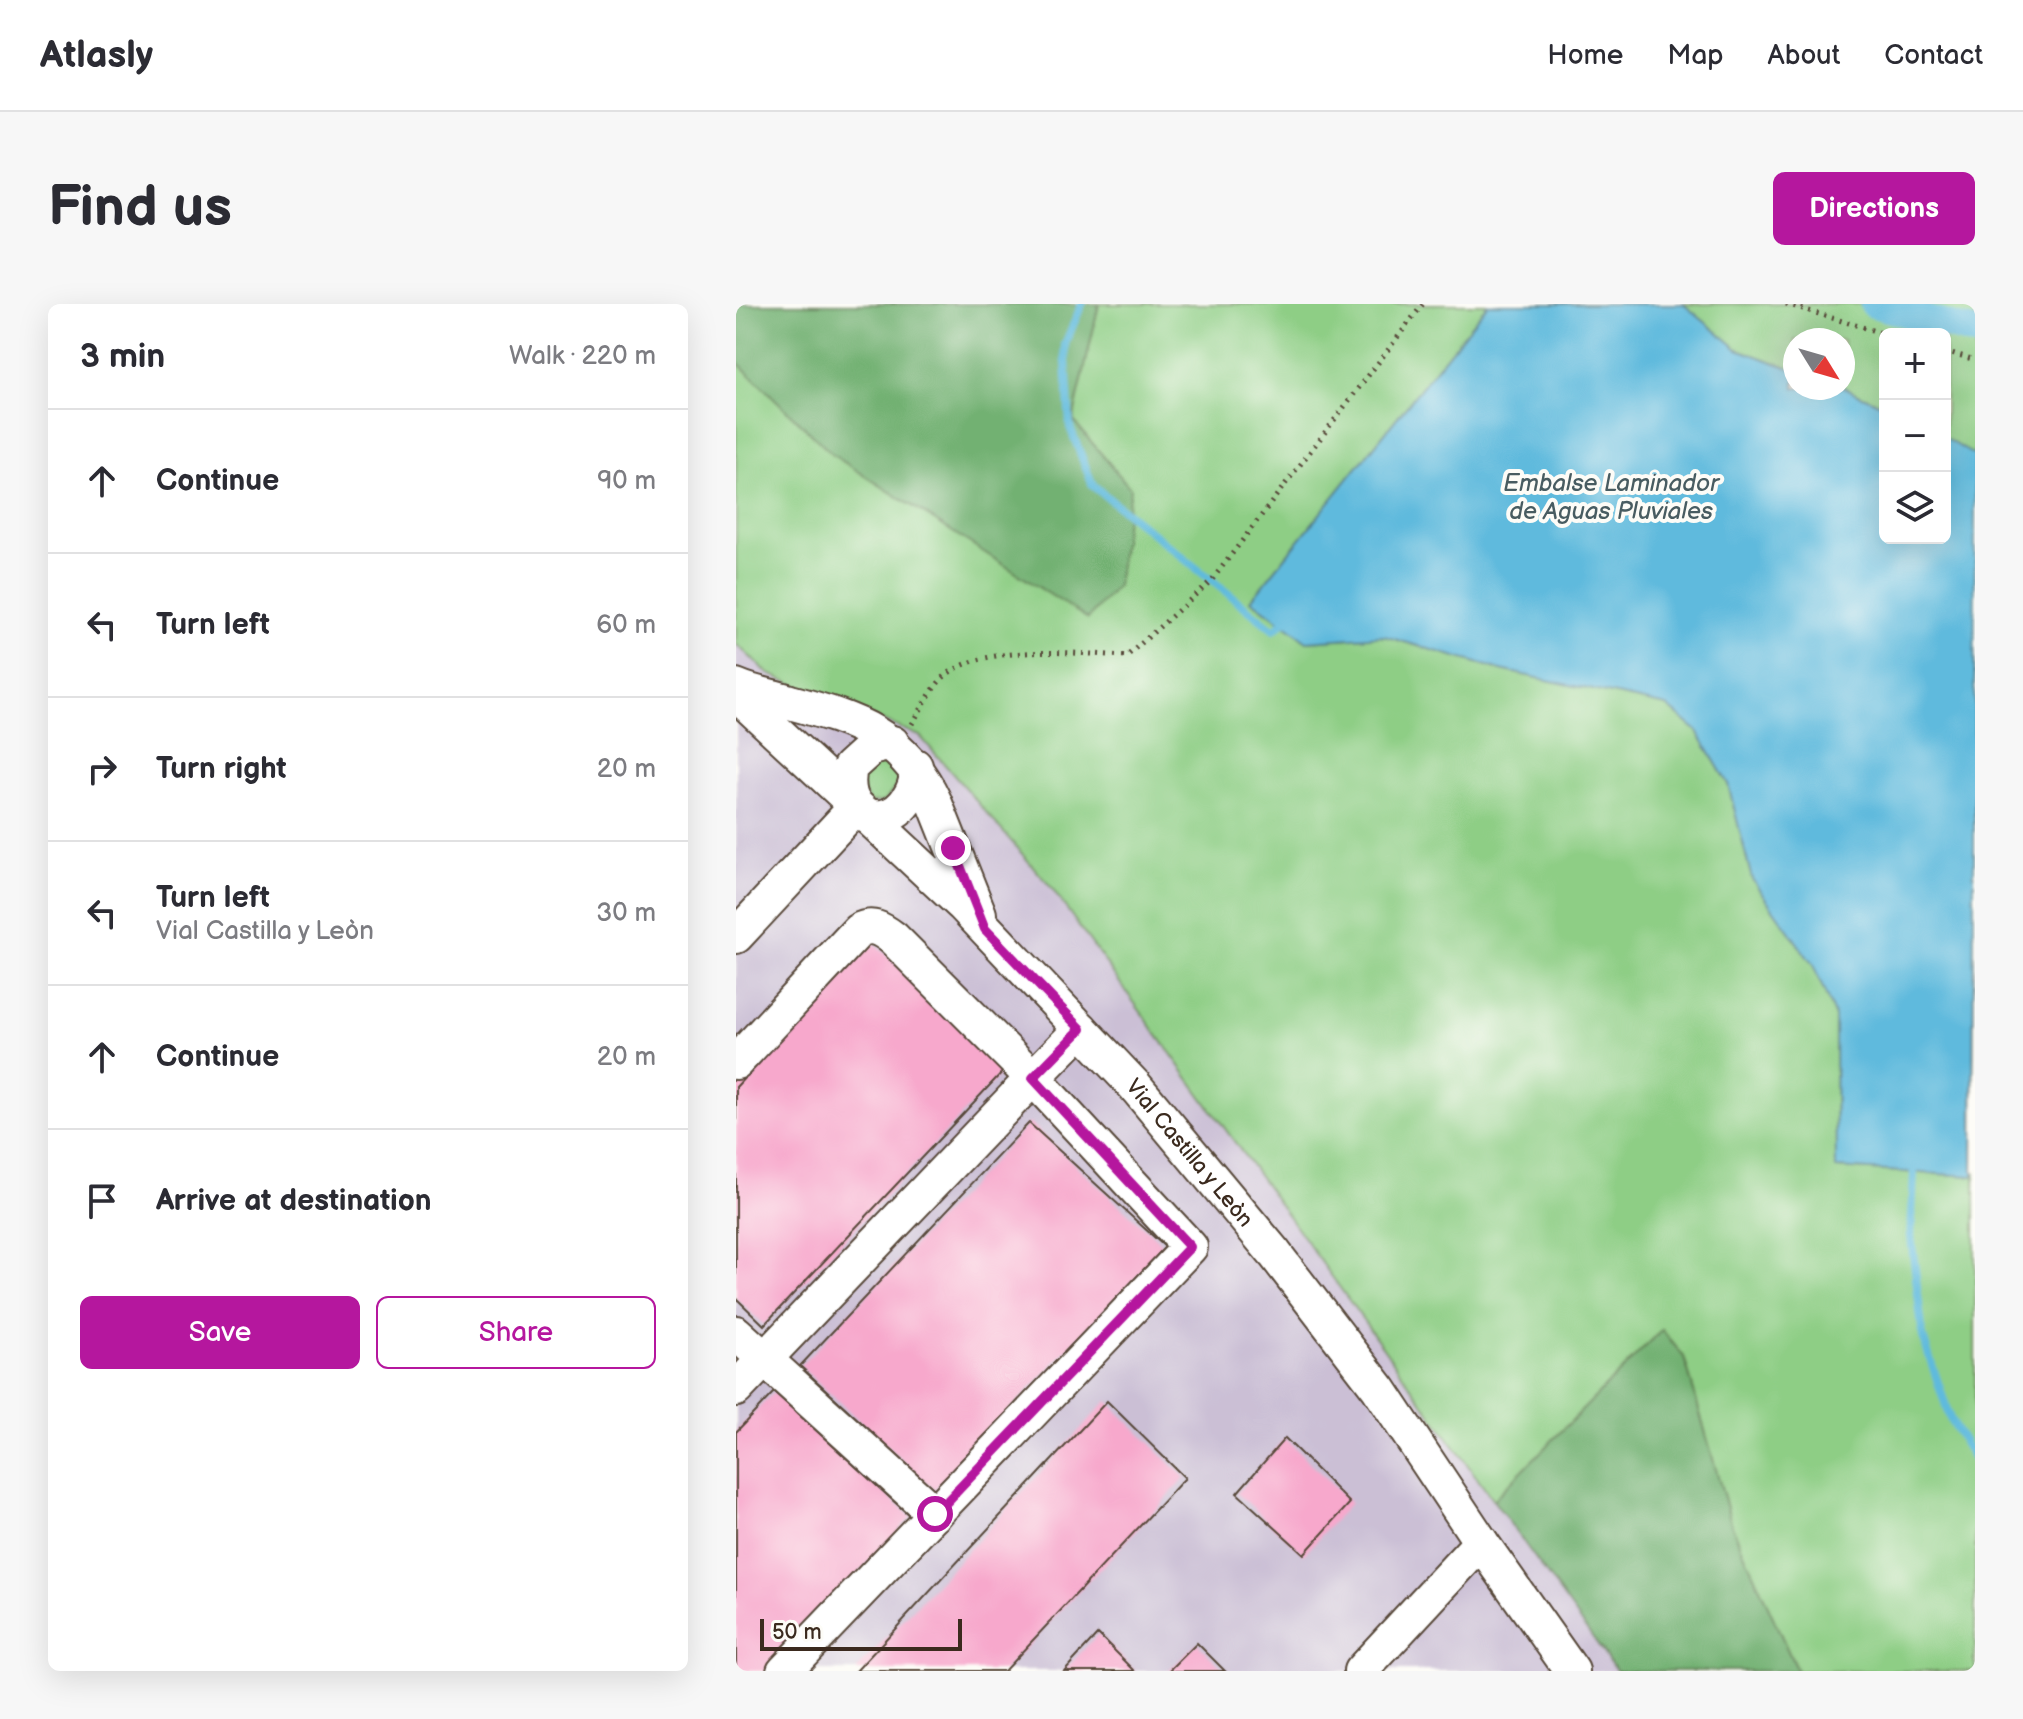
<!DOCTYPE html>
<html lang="en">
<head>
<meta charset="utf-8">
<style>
	body { margin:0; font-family:"Balsamiq Sans",sans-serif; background:#f7f7f7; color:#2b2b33 }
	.controls { position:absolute; right:24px; top:24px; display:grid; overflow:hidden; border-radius:12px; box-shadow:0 8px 32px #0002 }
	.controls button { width:72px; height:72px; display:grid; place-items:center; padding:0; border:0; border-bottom:2px solid #e1e1e2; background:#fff; color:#2b2b33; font:40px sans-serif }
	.compass { position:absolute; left:1047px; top:24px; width:72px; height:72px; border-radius:50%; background:#fff; box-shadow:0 8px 32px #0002; rotate:127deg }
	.scale { position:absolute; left:24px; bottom:20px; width:202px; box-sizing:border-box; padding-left:8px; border:4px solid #3b2a1e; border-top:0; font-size:22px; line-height:28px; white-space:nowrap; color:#3b2a1e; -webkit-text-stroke:6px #fdfcf7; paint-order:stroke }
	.stop { position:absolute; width:24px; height:24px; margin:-18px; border:6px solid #b5179e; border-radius:50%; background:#fff }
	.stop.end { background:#b5179e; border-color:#fff; box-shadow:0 2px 8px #0008 }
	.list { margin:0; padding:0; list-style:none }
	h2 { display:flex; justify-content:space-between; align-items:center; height:104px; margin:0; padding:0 32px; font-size:34px }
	h2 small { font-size:26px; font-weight:400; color:#7c7c81 }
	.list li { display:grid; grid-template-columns:52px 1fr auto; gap:24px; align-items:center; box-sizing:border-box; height:144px; padding:0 32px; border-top:2px solid #e1e1e2 }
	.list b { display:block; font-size:30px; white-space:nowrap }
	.list p { margin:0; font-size:26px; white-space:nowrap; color:#7c7c81 }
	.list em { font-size:26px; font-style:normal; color:#7c7c81 }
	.actions { display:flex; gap:16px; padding:24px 32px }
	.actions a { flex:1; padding:18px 0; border:2px solid #b5179e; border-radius:12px; text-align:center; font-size:28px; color:#b5179e }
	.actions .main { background:#b5179e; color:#fff }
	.icon { flex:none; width:44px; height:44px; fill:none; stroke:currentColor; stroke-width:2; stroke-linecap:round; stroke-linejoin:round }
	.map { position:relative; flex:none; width:1239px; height:1367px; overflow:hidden; border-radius:12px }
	header { display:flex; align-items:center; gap:48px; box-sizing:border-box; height:112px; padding:0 40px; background:#fff; border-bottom:2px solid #e1e1e2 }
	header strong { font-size:38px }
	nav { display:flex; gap:44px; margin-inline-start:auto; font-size:28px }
	.intro { display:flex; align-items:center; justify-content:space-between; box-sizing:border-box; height:192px; padding:0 48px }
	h1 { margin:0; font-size:56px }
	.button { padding:20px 36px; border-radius:12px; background:#b5179e; color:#fff; font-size:28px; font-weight:700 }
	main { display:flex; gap:48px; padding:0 48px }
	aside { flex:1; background:#fff; border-radius:12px; box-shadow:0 8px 32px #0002 }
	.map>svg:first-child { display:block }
	.industrial { fill:#cbbfd5 }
	.green { fill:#8ece85; stroke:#647c52; stroke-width:2 }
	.forest { fill:#72b172; stroke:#566e48; stroke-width:2 }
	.water { fill:#5fbadd; stroke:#4d727e; stroke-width:2 }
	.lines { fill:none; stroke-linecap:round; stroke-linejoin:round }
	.stream { stroke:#5fbadd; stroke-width:8 }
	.canal { stroke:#5fbadd; stroke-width:28 }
	.building { fill:#f7a8cc }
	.minor-casing { stroke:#574739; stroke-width:38 }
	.path { stroke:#574739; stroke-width:5; stroke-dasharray:2 6; stroke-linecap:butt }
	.minor { stroke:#fff; stroke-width:34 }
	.route { stroke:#b5179e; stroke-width:10 }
	.labels { text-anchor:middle; stroke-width:8; stroke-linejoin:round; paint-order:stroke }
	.street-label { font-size:22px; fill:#3b2a1e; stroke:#fdfcf7 }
	.water-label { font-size:24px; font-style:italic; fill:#485c61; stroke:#fdfcf7 }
</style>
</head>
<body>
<header>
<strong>Atlasly</strong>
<nav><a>Home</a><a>Map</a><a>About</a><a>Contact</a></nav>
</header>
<div class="intro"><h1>Find us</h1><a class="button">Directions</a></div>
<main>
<aside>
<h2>3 min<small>Walk · 220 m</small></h2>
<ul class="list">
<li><svg class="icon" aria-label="ahead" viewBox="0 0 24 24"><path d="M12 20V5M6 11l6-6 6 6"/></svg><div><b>Continue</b></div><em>90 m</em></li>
<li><svg class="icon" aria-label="left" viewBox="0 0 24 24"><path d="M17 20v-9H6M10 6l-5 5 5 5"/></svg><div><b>Turn left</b></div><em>60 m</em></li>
<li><svg class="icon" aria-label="right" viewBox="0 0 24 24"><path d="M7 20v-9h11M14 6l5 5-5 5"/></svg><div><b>Turn right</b></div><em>20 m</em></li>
<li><svg class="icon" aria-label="left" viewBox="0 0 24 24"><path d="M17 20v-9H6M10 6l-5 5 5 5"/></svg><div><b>Turn left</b><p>Vial Castilla y Leòn</p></div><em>30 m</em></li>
<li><svg class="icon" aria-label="ahead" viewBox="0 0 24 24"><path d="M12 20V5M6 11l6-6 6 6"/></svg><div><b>Continue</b></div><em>20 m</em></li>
<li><svg class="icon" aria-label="arrive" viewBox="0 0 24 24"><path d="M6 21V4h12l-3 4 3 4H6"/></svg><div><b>Arrive at destination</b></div></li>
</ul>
<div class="actions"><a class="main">Save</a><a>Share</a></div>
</aside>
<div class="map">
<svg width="1239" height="1367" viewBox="0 0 1239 1367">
	<rect width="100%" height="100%" fill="#fdfcf7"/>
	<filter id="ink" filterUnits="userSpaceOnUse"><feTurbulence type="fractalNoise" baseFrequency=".0125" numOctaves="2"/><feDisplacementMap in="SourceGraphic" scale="16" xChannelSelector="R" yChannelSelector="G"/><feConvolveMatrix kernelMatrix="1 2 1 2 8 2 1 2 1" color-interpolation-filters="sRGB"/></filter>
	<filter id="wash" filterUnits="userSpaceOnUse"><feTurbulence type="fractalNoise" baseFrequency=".006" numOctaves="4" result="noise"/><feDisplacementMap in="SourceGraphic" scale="32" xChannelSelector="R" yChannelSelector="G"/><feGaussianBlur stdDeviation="1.8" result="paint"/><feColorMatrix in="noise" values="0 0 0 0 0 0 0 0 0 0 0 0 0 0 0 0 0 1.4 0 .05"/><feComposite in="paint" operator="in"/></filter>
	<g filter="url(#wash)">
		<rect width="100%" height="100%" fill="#f7e9d5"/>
		<polygon class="industrial" points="0,340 33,370 184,432 314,582 881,1367 0,1367"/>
		<g class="green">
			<polygon points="363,0 752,0 515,296 571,337 648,332 765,366 931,402 961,427 992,480 1016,575 1077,661 1099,713 1100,864 1237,872 1239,869 1239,1367 1061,1367 996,1222 948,1053 926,1026 757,1196 314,582 184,432 33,370 0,340 0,56 97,151 352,314 394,185 337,117"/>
			<polygon points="947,0 1239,0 1239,152 1209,134 1209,30 1149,30 1149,102 1107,83 1107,36 1059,36 1059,66 1002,45"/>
			<polygon points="143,452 161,465 162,480 148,498 133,499 118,467"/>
		</g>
		<g class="forest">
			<polygon points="0,0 363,0 337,116 394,184 381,282 352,315 97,151 0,57"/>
			<polygon points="926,1026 948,1053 996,1222 1061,1367 881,1367 757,1196"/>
		</g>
		<polygon class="water" points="752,0 947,0 1002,45 1059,66 1059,84 1107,83 1149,102 1149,234 1209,234 1209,134 1239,152 1237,872 1100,864 1099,713 1077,661 1016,575 992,480 961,427 931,402 765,366 648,332 571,337 515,296"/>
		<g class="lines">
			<g class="stream">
				<polyline points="346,0 329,40 334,123 357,182 538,326 555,312"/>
				<polyline points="1176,861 1178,869 1175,932 1187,1033 1214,1115 1239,1157"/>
			</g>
			<polyline class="canal" points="1138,0 1239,29"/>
		</g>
		<g id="blocks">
			<g class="building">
				<polygon points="135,637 271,763 28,1021 0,994 0,783"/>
				<polygon points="293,819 429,943 198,1185 64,1062"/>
				<polygon points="38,1088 175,1213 30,1367 0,1367 0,1128"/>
				<polygon points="371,1097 449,1174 268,1367 120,1367"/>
				<polygon points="549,1134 614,1199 568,1250 501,1189"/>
				<polygon points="362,1330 399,1367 328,1367"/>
				<polygon points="461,1339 489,1367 433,1367"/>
			</g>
		</g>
	</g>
	<g filter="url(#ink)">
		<use href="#blocks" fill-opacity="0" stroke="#574739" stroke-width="2"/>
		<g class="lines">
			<g class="minor-casing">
				<g id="minor">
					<path d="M0,382C18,390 36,392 54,398C120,416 167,431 198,497L243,610"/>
					<path id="s1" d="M0,390L227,601L399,782L539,950L643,1085L745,1238L836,1367"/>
					<path d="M127,511C133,512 141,514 147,513C168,509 185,482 179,462"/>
					<path d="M0,632L120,503C111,491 111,477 114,463L135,444L156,439"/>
					<path d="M0,758L122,627C136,619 145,625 157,634L297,774L345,725"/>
					<polyline points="0,1029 199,1210"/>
					<polyline points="0,1085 297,774 454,943 48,1367"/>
					<polyline points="625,1367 745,1238"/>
				</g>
			</g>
			<g class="path">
				<polyline points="1050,0 1149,30"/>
				<polyline points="1209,47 1239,56"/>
				<path d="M176,420C185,406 193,390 203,378C238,337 342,350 391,352L476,276L687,0"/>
			</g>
			<use href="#minor" class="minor"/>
		</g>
	</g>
	<g class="lines" filter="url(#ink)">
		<polyline class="route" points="199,1210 454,943 297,774 345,725 249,625 217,544"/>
	</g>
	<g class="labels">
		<g class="street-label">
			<text dy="8" stroke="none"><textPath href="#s1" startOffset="646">Vial Castilla y Leòn</textPath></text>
		</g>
		<g class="water-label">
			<text x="875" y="187">Embalse Laminador<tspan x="875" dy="28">de Aguas Pluviales</tspan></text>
		</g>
	</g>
</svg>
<div class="controls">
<button>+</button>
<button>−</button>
<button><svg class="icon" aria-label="layers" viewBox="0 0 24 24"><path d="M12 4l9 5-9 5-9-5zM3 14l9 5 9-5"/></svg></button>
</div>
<svg class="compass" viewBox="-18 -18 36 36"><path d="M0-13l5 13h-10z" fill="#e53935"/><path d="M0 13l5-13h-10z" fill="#7c7c81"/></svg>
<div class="scale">50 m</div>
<div class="stop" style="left:199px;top:1210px"></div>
<div class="stop end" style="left:217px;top:544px"></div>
</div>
</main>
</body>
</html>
